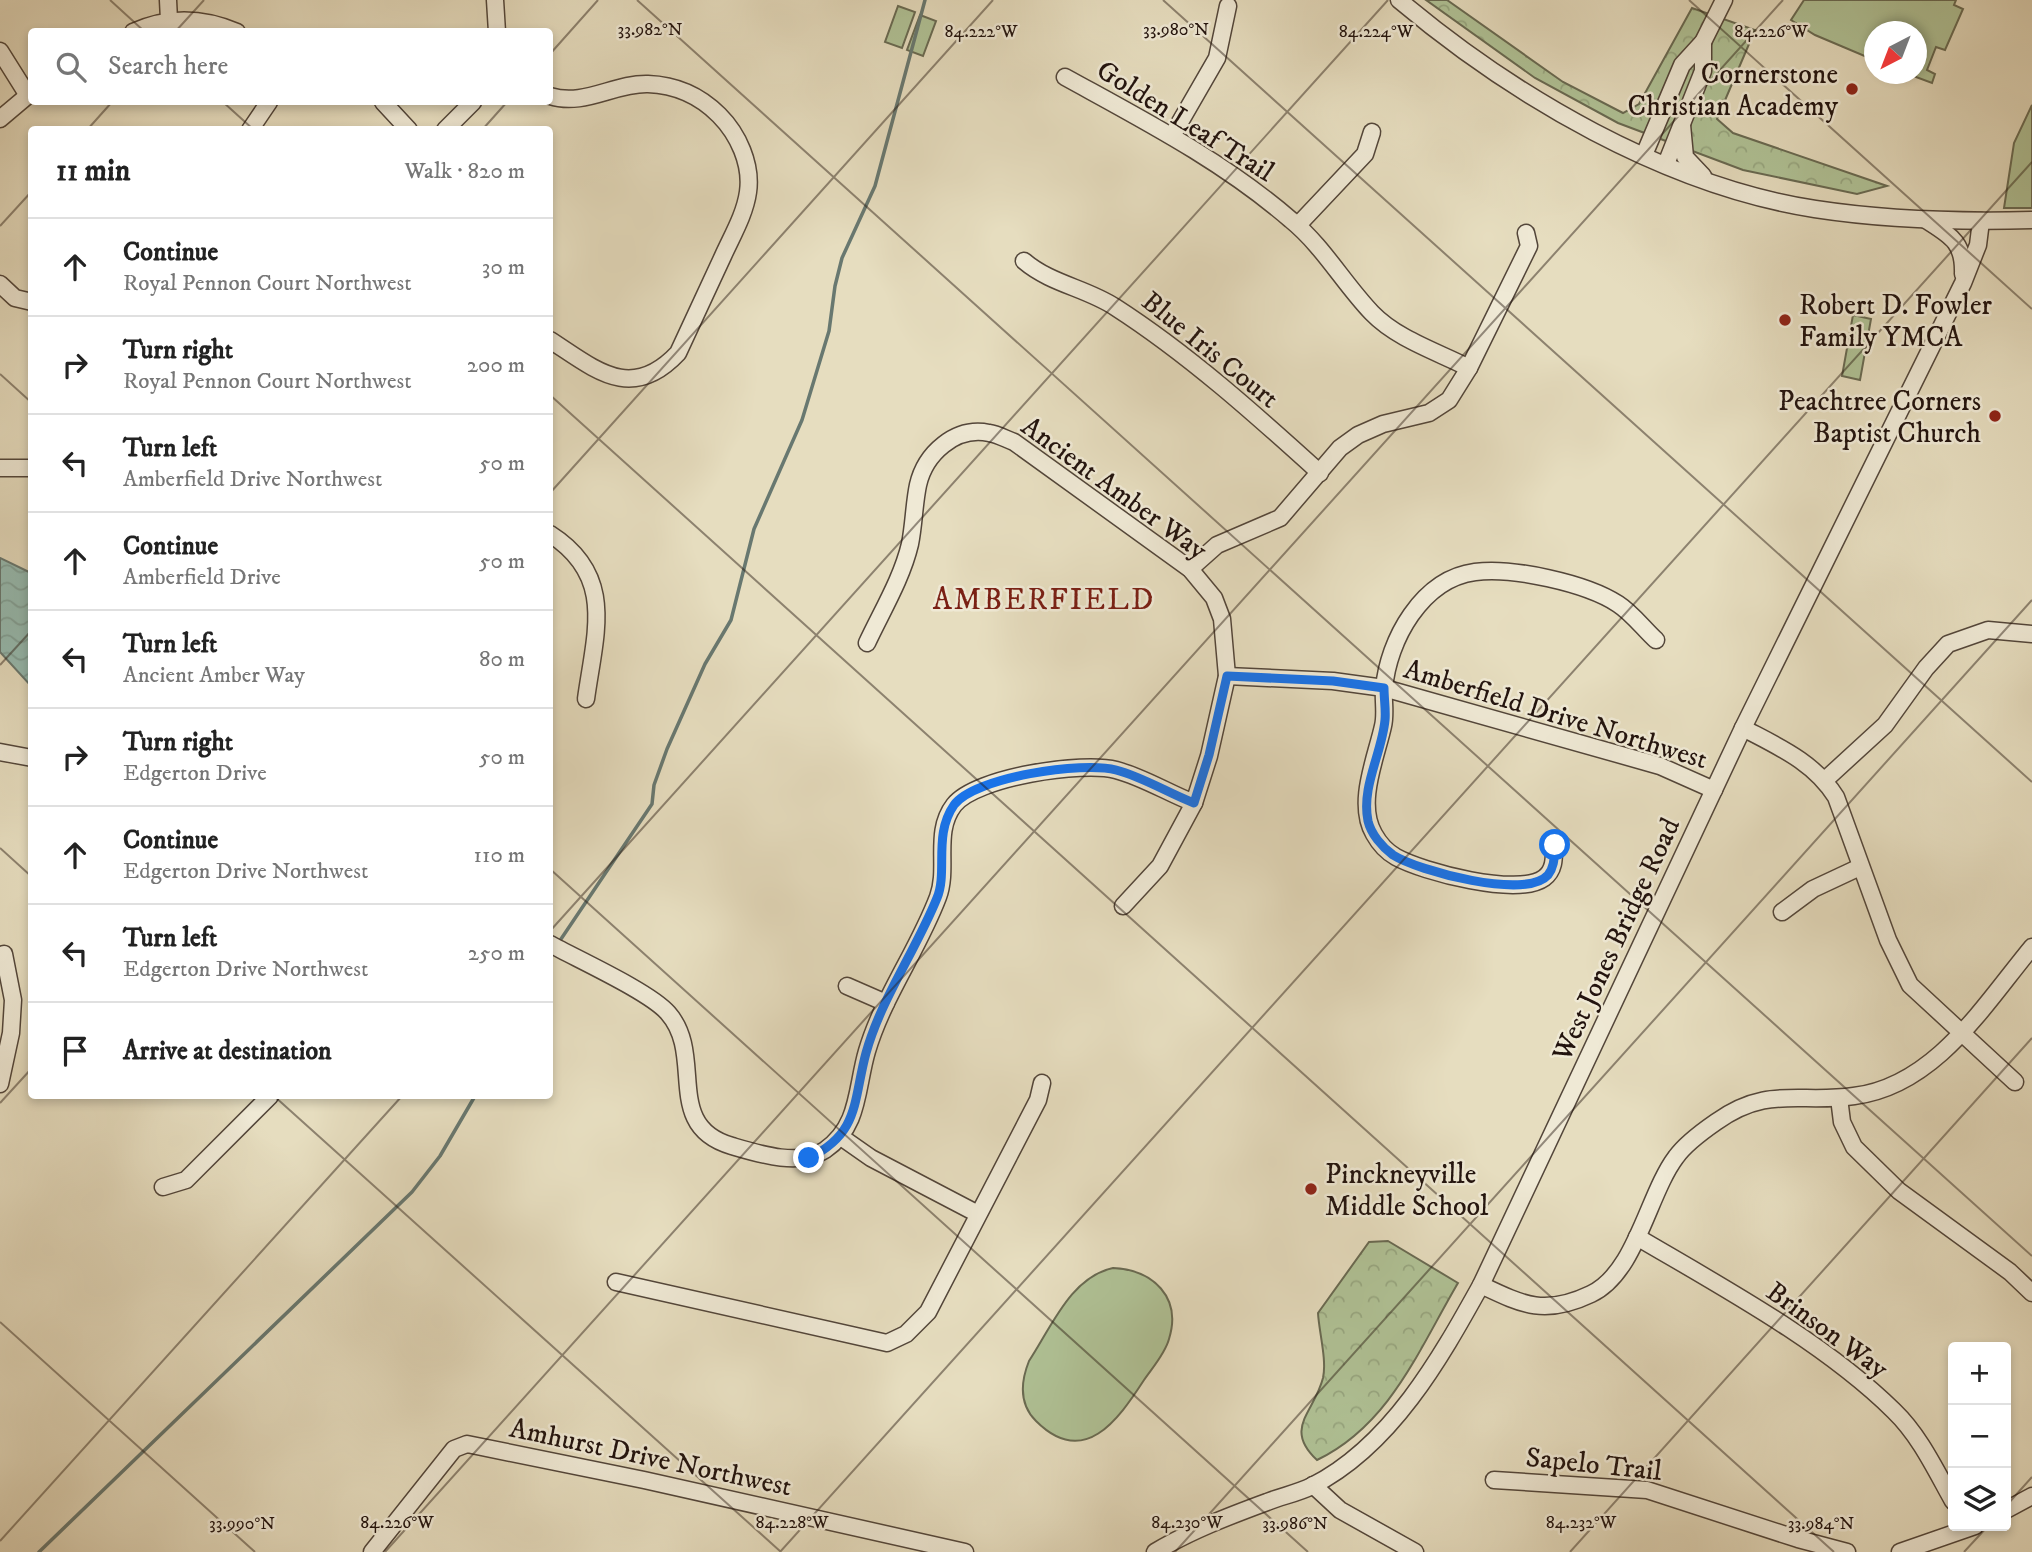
<!DOCTYPE html>
<html lang="en">
<head>
<meta charset="utf-8">
<style>
	body { margin:0; font-family:"IM FELL DW Pica",serif; background:#f2f2f2; color:#222 }
	.controls { position:absolute; right:21px; bottom:21px; display:grid; overflow:hidden; border-radius:7px; box-shadow:0 4px 10px #0003 }
	.controls button { width:63px; height:63px; display:grid; place-items:center; padding:0; border:0; border-bottom:2px solid #e0e0e0; background:#fff; color:#222; font:35px sans-serif }
	.compass { position:absolute; left:1864px; top:21px; width:63px; height:63px; border-radius:50%; background:#fff; box-shadow:0 4px 10px #0003; rotate:222deg }
	.stop { position:absolute; width:21px; height:21px; margin:-16px; border:5px solid #1a73e8; border-radius:50%; background:#fff }
	.stop.end { background:#1a73e8; border-color:#fff; box-shadow:0 2px 7px #0008 }
	.list { margin:0; padding:0; list-style:none }
	h2 { display:flex; justify-content:space-between; align-items:center; height:91px; margin:0; padding:0 28px; font-size:30px }
	h2 small { font-size:23px; font-weight:400; color:#767676 }
	.list li { display:grid; grid-template-columns:46px 1fr auto; gap:21px; align-items:center; box-sizing:border-box; height:98px; padding:0 28px; border-top:2px solid #e0e0e0 }
	.list b { display:block; font-size:26px; white-space:nowrap }
	.list p { margin:0; font-size:23px; white-space:nowrap; color:#767676 }
	.list em { font-size:23px; font-style:normal; color:#767676 }
	.icon { flex:none; width:38px; height:38px; fill:none; stroke:currentColor; stroke-width:2; stroke-linecap:round; stroke-linejoin:round }
	.map { position:relative; flex:none; width:2032px; height:1552px; overflow:hidden }
	.search { position:absolute; background:#fff; box-shadow:0 4px 10px #0003; left:28px; top:28px; width:525px; height:77px; display:flex; align-items:center; gap:18px; box-sizing:border-box; padding:0 24px; border-radius:7px; color:#767676; font-size:26px }
	.panel { position:absolute; background:#fff; box-shadow:0 4px 10px #0003; left:28px; top:126px; width:525px; height:973px; border-radius:7px }
	.map>svg:first-child { display:block }
	.green { fill:#b0c296; stroke:#696a52; stroke-width:2 }
	.forest { fill:url(#forest-crowns); stroke:#696a52; stroke-width:2 }
	.water { fill:url(#water-waves); stroke:#687870; stroke-width:2 }
	.lines { fill:none; stroke-linecap:round; stroke-linejoin:round }
	.stream { stroke:#687870; stroke-width:3.5 }
	.minor-casing { stroke:#53463a; stroke-width:19 }
	.minor { stroke:#efe9d5; stroke-width:16 }
	.route { stroke:#1a73e8; stroke-width:9 }
	.ticks { fill:none; stroke:#22130e; stroke-width:2; stroke-opacity:0.45 }
	.poi-dot { fill:#8f2418; stroke:#efe9d5; stroke-width:2.5 }
	.labels { text-anchor:middle; stroke-width:5; stroke-linejoin:round; paint-order:stroke }
	.poi-label { font-size:28px; fill:#22130e; stroke:#efe9d5; text-anchor:end }
	.street-label { font-size:28px; fill:#22130e; stroke:#efe9d5 }
	.neighbourhood-label { font-size:30px; letter-spacing:2px; fill:#7a1f14; stroke:#efe9d5 }
	.ticks-label { font-size:18px; text-anchor:middle; fill:#22130e; stroke:#efe9d5; stroke-width:5; stroke-linejoin:round; paint-order:stroke }
</style>
</head>
<body>
<div class="map">
<svg width="2032" height="1552" viewBox="0 0 2032 1552">
	<defs>
		<pattern id="forest-crowns" width="20" height="18" patternUnits="userSpaceOnUse" patternTransform="scale(1.75)"><rect width="20" height="18" fill="#b0c296"/><path d="M2 6a3 3 0 1 1 6 0M12 15a3 3 0 1 1 6 0" fill="none" stroke="#97a680"/></pattern>
		<pattern id="water-waves" width="16" height="10" patternUnits="userSpaceOnUse" patternTransform="scale(1.75)"><rect width="16" height="10" fill="#96bcb2"/><path d="M0 5q4-4 8 0t8 0" fill="none" stroke="#81a198"/></pattern>
	</defs>
	<rect width="100%" height="100%" fill="#e6ddbf"/>
	<filter id="stains"><feTurbulence type="fractalNoise" baseFrequency=".00286" numOctaves="4"/><feColorMatrix values="0 0 0 0 .2 0 0 0 0 .09 0 0 0 0 .02 0 0 0 .5 -.17"/></filter>
	<radialGradient id="worn" r=".72"><stop offset=".6" stop-color="#630" stop-opacity="0"/><stop offset="1" stop-color="#630" stop-opacity=".3"/></radialGradient>
	<g class="green">
		<polygon points="1804,0 1956,0 1954,5 1963,9 1945,50 1936,47 1927,70 1935,74 1932,83 1908,74 1916,74 1916,32 1874,32 1874,60 1815,35 1791,20"/>
		<polygon points="898,6 915,12 902,48 885,42"/>
		<polygon points="920,15 936,21 923,56 907,50"/>
		<polygon points="2032,105 2032,208 2004,208 2014,143"/>
		<polygon points="1853,315 1871,319 1860,380 1842,376"/>
		<path d="M1113,1268C1153,1270 1182,1297 1169,1339C1165,1354 1152,1368 1144,1380C1118,1420 1084,1469 1036,1421C1019,1404 1021,1381 1029,1361C1052,1326 1071,1277 1113,1268Z"/>
	</g>
	<g class="forest">
		<polygon points="1426,0 1447,0 1563,82 1623,113 1639,104 1692,8 1755,30 1717,119 1733,133 1887,186 1857,194 1743,170 1618,123 1535,78"/>
		<path d="M1388,1241L1458,1283C1419,1349 1390,1425 1317,1460C1283,1428 1314,1413 1323,1378C1327,1360 1319,1332 1318,1313L1369,1242Z"/>
	</g>
	<polygon class="water" points="0,558 31,573 31,686 0,652"/>
	<g class="lines">
		<g class="stream">
			<polyline points="559,942 652,804 654,785 667,749 705,664 731,620 754,529 802,420 829,331 835,286 842,258 875,186 925,0"/>
			<polyline points="39,1552 412,1192 440,1156 475,1096"/>
		</g>
		<g class="minor-casing">
			<g id="minor">
				<polyline points="168,0 169,20"/>
				<polyline points="495,0 497,32"/>
				<path d="M1399,0C1513,96 1666,186 1815,209C1887,220 1960,222 2032,220"/>
				<path d="M133,32C168,16 202,17 237,32"/>
				<polyline points="0,51 27,94"/>
				<path d="M1065,77C1143,120 1223,161 1291,220C1323,246 1344,284 1372,313C1397,339 1438,352 1469,368"/>
				<path d="M550,96C584,107 614,83 648,84C676,85 699,95 719,115C738,134 752,164 748,192C745,214 732,236 723,256C708,288 693,321 678,353C631,403 595,369 550,340"/>
				<polyline points="383,102 409,130"/>
				<polyline points="0,119 32,92"/>
				<polyline points="1682,125 1685,157 1703,176"/>
				<polyline points="250,130 269,102"/>
				<polyline points="445,130 473,102"/>
				<polyline points="1172,136 1217,58 1228,6"/>
				<polyline points="1644,155 1682,65 1703,42 1724,0"/>
				<polyline points="1666,164 1703,71 1703,42"/>
				<path d="M1926,220C1951,236 1964,242 1963,274"/>
				<polyline points="1298,225 1365,154 1372,132"/>
				<path d="M1024,261C1051,284 1086,288 1115,307C1188,354 1255,414 1320,473"/>
				<polyline points="0,284 15,298 32,302"/>
				<polyline points="0,468 32,468"/>
				<path d="M550,534C616,576 595,633 586,699"/>
				<polyline points="1190,569 1217,545 1280,518 1340,448 1358,435 1383,424 1429,413 1449,400 1469,368 1529,246 1526,233"/>
				<path d="M867,643C882,611 902,578 910,544C914,524 914,504 918,485C925,454 955,426 989,433C997,434 1006,439 1014,442L1190,569L1214,598L1222,619L1227,676L1209,756L1194,803L1160,866L1123,906"/>
				<polyline points="1227,676 1333,681 1384,688 1660,766 1714,790"/>
				<path d="M1743,728C1779,747 1814,762 1836,797L1888,940L1910,985L2015,1082"/>
				<polyline points="0,752 32,758"/>
				<polyline points="1825,780 1885,725 1926,668 1948,644 1988,630 2032,634"/>
				<path d="M1554,845C1554,857 1555,870 1544,878C1518,897 1423,872 1396,857C1387,852 1379,843 1374,834C1356,803 1376,758 1383,726C1386,714 1383,701 1384,689C1388,640 1422,579 1475,572C1512,567 1586,583 1618,604C1632,613 1644,629 1656,640"/>
				<polyline points="1782,912 1813,889 1860,867"/>
				<path d="M550,944C577,959 650,992 668,1013C706,1056 662,1126 732,1146C759,1154 800,1167 825,1150C860,1126 856,1088 867,1051C883,997 918,950 938,897C949,868 933,832 954,805C976,777 1083,761 1116,770C1143,777 1168,793 1194,803"/>
				<polyline points="847,986 886,1003"/>
				<polyline points="0,1084 11,1033 13,1000 4,954"/>
				<polyline points="1839,1098 1842,1122 1854,1147 1899,1191 2010,1272 2032,1293"/>
				<polyline points="841,1137 871,1158 978,1214"/>
				<polyline points="163,1187 186,1180 270,1096"/>
				<path d="M1637,1237C1722,1287 1824,1342 1894,1411C1920,1436 1936,1471 1953,1501"/>
				<polyline points="616,1282 887,1343 906,1334 928,1312 1038,1100 1042,1083"/>
				<path d="M1481,1285C1523,1305 1545,1316 1591,1294C1636,1273 1648,1194 1676,1157C1686,1143 1703,1131 1716,1122C1768,1085 1799,1104 1854,1096C1935,1086 1984,1005 2032,947"/>
				<polyline points="1494,1480 1647,1490 1798,1539 1847,1552"/>
				<polyline points="1313,1485 1340,1510 1415,1552"/>
				<polyline points="2006,1510 2032,1496"/>
				<polyline points="372,1552 454,1449 467,1444 644,1480 965,1552"/>
				<path d="M1155,1552C1190,1531 1229,1516 1267,1502C1282,1496 1298,1493 1312,1486C1391,1446 1440,1359 1481,1285L1743,728L1963,283L1978,245L1981,221"/>
				<polyline points="1900,1552 1975,1526"/>
			</g>
		</g>
		<use href="#minor" class="minor"/>
	</g>
	<g class="lines">
		<path class="route" d="M809,1158C860,1133 853,1101 866,1053C881,999 916,950 937,898C948,872 933,835 954,805C974,777 1083,761 1116,770C1143,777 1168,793 1194,803L1209,755L1227,676L1333,681L1384,688C1384,699 1386,710 1385,720C1382,753 1361,787 1368,821C1371,834 1382,847 1393,855C1418,871 1526,900 1548,875C1555,866 1554,856 1555,845"/>
	</g>
	<path class="ticks" d="M110,0L145,32M637,0L2032,1256M1163,0L2032,782M1689,0L2032,309M175,32L204,0M550,54L598,0M223,102L254,130M87,130L112,102M482,130L507,102M0,226L32,191M0,374L32,403M550,395L1834,1552M550,493L993,0M0,665L32,630M0,848L32,877M550,869L1308,1552M550,931L1388,0M274,1096L781,1552M0,1103L32,1068M0,1322L255,1552M2006,1506L2032,1477M0,1541L402,1096M385,1552L1783,0M780,1552L2032,162M1175,1552L2032,600M1570,1552L2032,1038M1964,1552L1988,1526"/>
	<g class="poi-dot">
		<circle cx="1852" cy="89" r="7"/>
		<circle cx="1785" cy="320" r="7"/>
		<circle cx="1995" cy="416" r="7"/>
		<circle cx="1311" cy="1189" r="7"/>
	</g>
	<g class="labels">
		<g class="poi-label">
			<text x="1838" y="83">Cornerstone<tspan x="1838" dy="32">Christian Academy</tspan></text>
			<text x="1799" y="314" text-anchor="start">Robert D. Fowler<tspan x="1799" dy="32">Family YMCA</tspan></text>
			<text x="1981" y="410">Peachtree Corners<tspan x="1981" dy="32">Baptist Church</tspan></text>
			<text x="1325" y="1183" text-anchor="start">Pinckneyville<tspan x="1325" dy="32">Middle School</tspan></text>
		</g>
		<g class="street-label">
			<text transform="translate(1186 120) rotate(32)" y="10">Golden Leaf Trail</text>
			<text transform="translate(1211 349) rotate(39)" y="10">Blue Iris Court</text>
			<text transform="translate(1115 487) rotate(36)" y="10">Ancient Amber Way</text>
			<text transform="translate(1556 713) rotate(17)" y="10">Amberfield Drive Northwest</text>
			<text transform="translate(1615 939) rotate(-65)" y="10">West Jones Bridge Road</text>
			<text transform="translate(1828 1329) rotate(36)" y="10">Brinson Way</text>
			<text transform="translate(651 1456) rotate(12)" y="10">Amhurst Drive Northwest</text>
			<text transform="translate(1594 1463) rotate(6)" y="10">Sapelo Trail</text>
		</g>
		<g class="neighbourhood-label">
			<text x="1044" y="609">AMBERFIELD</text>
		</g>
	</g>
	<g class="ticks-label">
		<text x="650" y="35">33.982°N</text>
		<text x="1176" y="35">33.980°N</text>
		<text x="981" y="37">84.222°W</text>
		<text x="1376" y="37">84.224°W</text>
		<text x="1771" y="37">84.226°W</text>
		<text x="397" y="1528">84.226°W</text>
		<text x="792" y="1528">84.228°W</text>
		<text x="1187" y="1528">84.230°W</text>
		<text x="1581" y="1528">84.232°W</text>
		<text x="242" y="1529">33.990°N</text>
		<text x="1295" y="1529">33.986°N</text>
		<text x="1821" y="1529">33.984°N</text>
	</g>
	<rect width="100%" height="100%" filter="url(#stains)"/>
	<rect width="100%" height="100%" fill="url(#worn)"/>
</svg>
<div class="controls">
<button>+</button>
<button>−</button>
<button><svg class="icon" aria-label="layers" viewBox="0 0 24 24"><path d="M12 4l9 5-9 5-9-5zM3 14l9 5 9-5"/></svg></button>
</div>
<svg class="compass" viewBox="-18 -18 36 36"><path d="M0-13l5 13h-10z" fill="#e53935"/><path d="M0 13l5-13h-10z" fill="#767676"/></svg>
<div class="stop" style="left:1555px;top:845px"></div>
<div class="stop end" style="left:809px;top:1158px"></div>
<div class="search"><svg class="icon" aria-label="search" viewBox="0 0 24 24"><circle cx="10" cy="10" r="6"/><path d="M15 15l6 6"/></svg>Search here</div>
<section class="panel">
<h2>11 min<small>Walk · 820 m</small></h2>
<ul class="list">
<li><svg class="icon" aria-label="ahead" viewBox="0 0 24 24"><path d="M12 20V5M6 11l6-6 6 6"/></svg><div><b>Continue</b><p>Royal Pennon Court Northwest</p></div><em>30 m</em></li>
<li><svg class="icon" aria-label="right" viewBox="0 0 24 24"><path d="M7 20v-9h11M14 6l5 5-5 5"/></svg><div><b>Turn right</b><p>Royal Pennon Court Northwest</p></div><em>200 m</em></li>
<li><svg class="icon" aria-label="left" viewBox="0 0 24 24"><path d="M17 20v-9H6M10 6l-5 5 5 5"/></svg><div><b>Turn left</b><p>Amberfield Drive Northwest</p></div><em>50 m</em></li>
<li><svg class="icon" aria-label="ahead" viewBox="0 0 24 24"><path d="M12 20V5M6 11l6-6 6 6"/></svg><div><b>Continue</b><p>Amberfield Drive</p></div><em>50 m</em></li>
<li><svg class="icon" aria-label="left" viewBox="0 0 24 24"><path d="M17 20v-9H6M10 6l-5 5 5 5"/></svg><div><b>Turn left</b><p>Ancient Amber Way</p></div><em>80 m</em></li>
<li><svg class="icon" aria-label="right" viewBox="0 0 24 24"><path d="M7 20v-9h11M14 6l5 5-5 5"/></svg><div><b>Turn right</b><p>Edgerton Drive</p></div><em>50 m</em></li>
<li><svg class="icon" aria-label="ahead" viewBox="0 0 24 24"><path d="M12 20V5M6 11l6-6 6 6"/></svg><div><b>Continue</b><p>Edgerton Drive Northwest</p></div><em>110 m</em></li>
<li><svg class="icon" aria-label="left" viewBox="0 0 24 24"><path d="M17 20v-9H6M10 6l-5 5 5 5"/></svg><div><b>Turn left</b><p>Edgerton Drive Northwest</p></div><em>250 m</em></li>
<li><svg class="icon" aria-label="arrive" viewBox="0 0 24 24"><path d="M6 21V4h12l-3 4 3 4H6"/></svg><div><b>Arrive at destination</b></div></li>
</ul>
</section>
</div>
</body>
</html>
